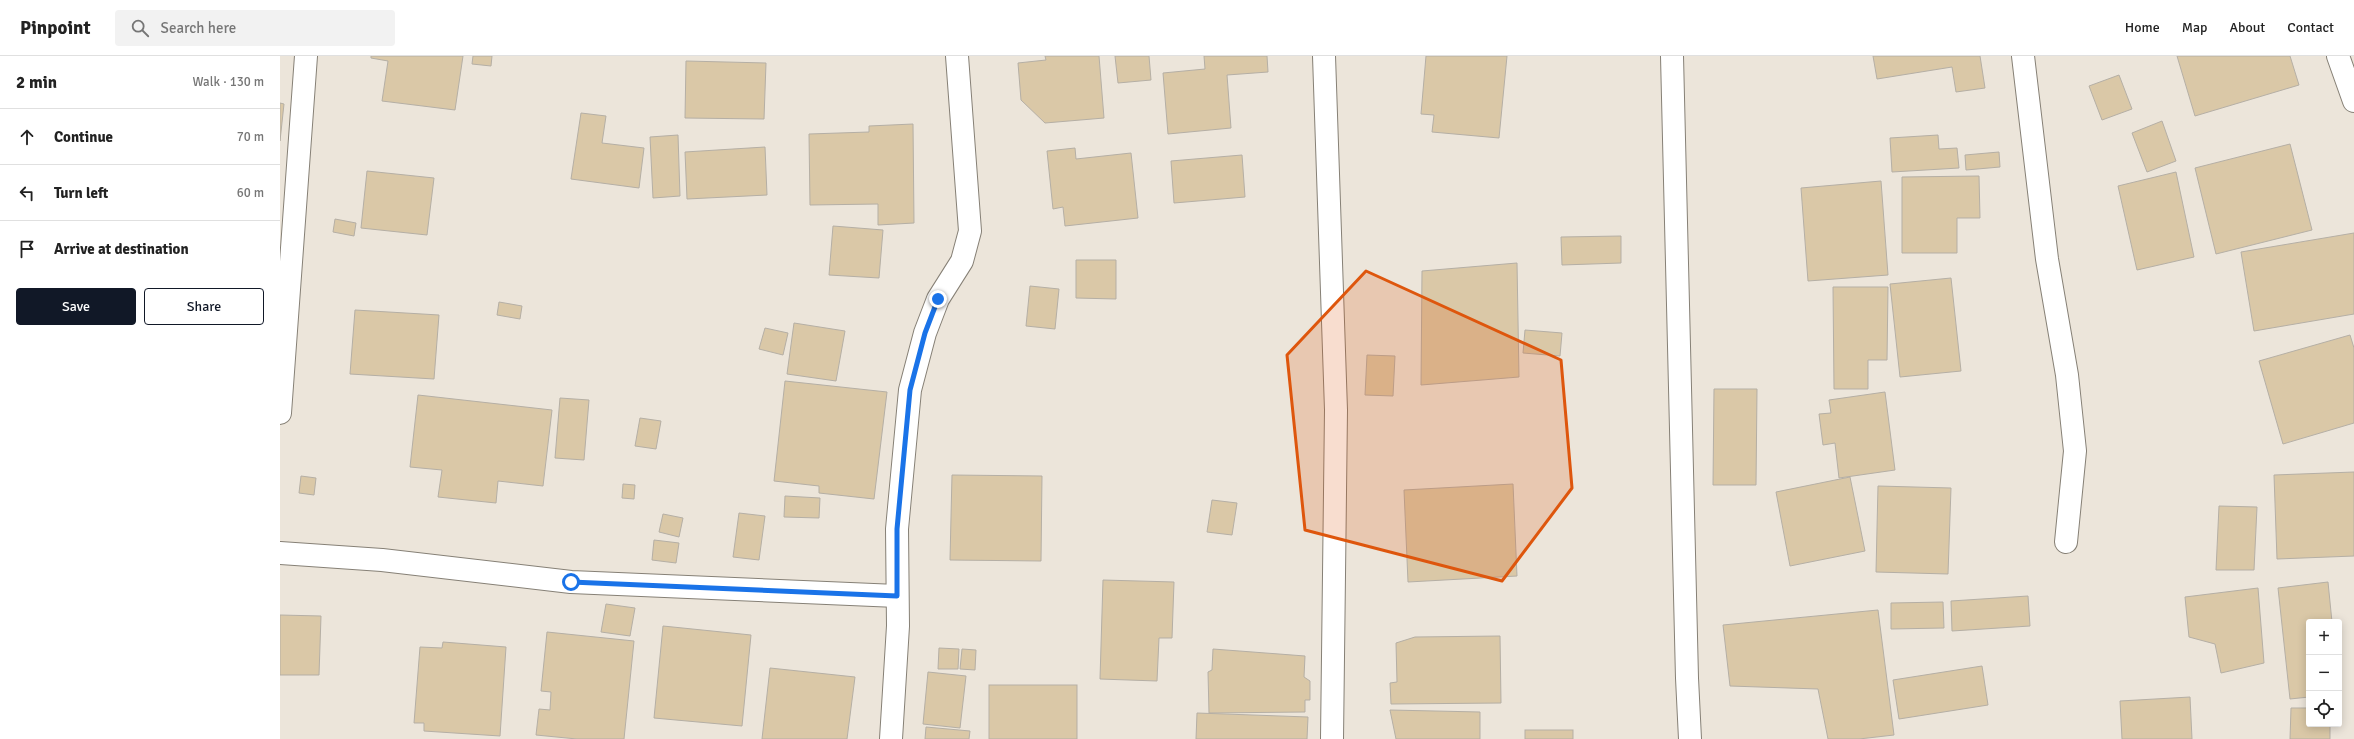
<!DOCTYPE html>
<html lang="en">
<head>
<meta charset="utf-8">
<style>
	body { margin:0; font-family:Signika,sans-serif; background:#f2f2f2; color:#222 }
	.controls { position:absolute; right:12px; bottom:12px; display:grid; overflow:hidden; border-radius:4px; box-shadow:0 2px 10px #0003 }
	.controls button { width:36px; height:36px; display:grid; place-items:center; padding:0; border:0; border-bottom:1px solid #e0e0e0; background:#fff; color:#222; font:20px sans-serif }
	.stop { position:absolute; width:12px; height:12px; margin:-9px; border:3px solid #1a73e8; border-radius:50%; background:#fff }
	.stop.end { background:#1a73e8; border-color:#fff; box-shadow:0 1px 4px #0008 }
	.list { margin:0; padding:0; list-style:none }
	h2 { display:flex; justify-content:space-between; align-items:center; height:52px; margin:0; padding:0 16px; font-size:17px }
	h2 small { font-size:13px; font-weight:400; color:#767676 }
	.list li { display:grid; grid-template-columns:26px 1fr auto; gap:12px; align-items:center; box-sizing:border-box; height:56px; padding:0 16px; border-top:1px solid #e0e0e0 }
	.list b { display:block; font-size:15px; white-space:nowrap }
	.list em { font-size:13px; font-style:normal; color:#767676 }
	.actions { display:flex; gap:8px; padding:12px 16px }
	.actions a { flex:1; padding:9px 0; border:1px solid #111827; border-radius:4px; text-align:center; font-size:14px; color:#111827 }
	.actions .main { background:#111827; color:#fff }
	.icon { flex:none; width:22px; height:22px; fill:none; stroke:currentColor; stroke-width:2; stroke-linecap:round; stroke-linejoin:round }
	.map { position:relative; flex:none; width:2074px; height:683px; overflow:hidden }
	header { display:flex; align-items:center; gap:24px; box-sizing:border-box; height:56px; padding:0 20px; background:#fff; border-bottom:1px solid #e0e0e0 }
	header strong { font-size:19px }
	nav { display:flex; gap:22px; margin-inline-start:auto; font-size:14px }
	.search { width:280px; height:36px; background:#f2f2f2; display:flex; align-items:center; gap:10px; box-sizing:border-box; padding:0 14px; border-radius:4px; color:#767676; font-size:15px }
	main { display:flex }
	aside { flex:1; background:#fff }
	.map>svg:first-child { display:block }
	.building { fill:#dac8a7; stroke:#b5afa5 }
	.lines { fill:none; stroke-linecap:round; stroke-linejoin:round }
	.minor-casing { stroke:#868076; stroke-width:24 }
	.minor { stroke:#fff; stroke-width:22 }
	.route { stroke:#1a73e8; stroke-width:5 }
	.marked { fill:#de560d; fill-opacity:0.2; stroke:#de560d; stroke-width:3; stroke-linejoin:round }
</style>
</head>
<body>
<header>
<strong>Pinpoint</strong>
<div class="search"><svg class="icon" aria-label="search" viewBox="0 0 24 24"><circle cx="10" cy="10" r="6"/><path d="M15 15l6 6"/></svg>Search here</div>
<nav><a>Home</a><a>Map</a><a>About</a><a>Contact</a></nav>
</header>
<main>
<aside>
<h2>2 min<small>Walk · 130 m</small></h2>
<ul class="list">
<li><svg class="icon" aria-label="ahead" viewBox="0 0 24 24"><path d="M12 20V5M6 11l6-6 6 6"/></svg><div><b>Continue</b></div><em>70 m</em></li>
<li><svg class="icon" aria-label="left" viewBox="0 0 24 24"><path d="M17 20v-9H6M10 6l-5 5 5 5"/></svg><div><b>Turn left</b></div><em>60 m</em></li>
<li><svg class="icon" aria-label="arrive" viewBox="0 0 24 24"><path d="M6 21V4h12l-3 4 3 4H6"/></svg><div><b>Arrive at destination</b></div></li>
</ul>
<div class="actions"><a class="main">Save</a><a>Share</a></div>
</aside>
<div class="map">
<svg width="2074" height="683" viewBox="0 0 2074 683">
	<rect width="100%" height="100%" fill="#ece5da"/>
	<g class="building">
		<polygon points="91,0 183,0 175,54 102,45 108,5 91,2"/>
		<polygon points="193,0 212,0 211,10 192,8"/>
		<polygon points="765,0 819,0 824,62 765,67 741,44 738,7 766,4"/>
		<polygon points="835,0 869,0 871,24 838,27"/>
		<polygon points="924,0 987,0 988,16 947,19 951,72 888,78 883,17 925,13"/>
		<polygon points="1146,0 1227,0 1219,82 1152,76 1154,59 1141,58"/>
		<polygon points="1593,0 1700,0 1705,32 1676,36 1672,11 1597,23"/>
		<polygon points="1897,0 2010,0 2019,29 1915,60"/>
		<polygon points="406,5 486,7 484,63 405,62"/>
		<polygon points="1839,19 1852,53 1822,64 1809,30"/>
		<polygon points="0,47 4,48 0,85"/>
		<polygon points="301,57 326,60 322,87 364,92 359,132 291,123"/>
		<polygon points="1882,65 1896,105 1867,116 1852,77"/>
		<polygon points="633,68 634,167 598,169 598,148 530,149 529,78 589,76 589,70"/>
		<polygon points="398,79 400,140 373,142 370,81"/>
		<polygon points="1658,79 1659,93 1677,92 1679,112 1612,116 1610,82"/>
		<polygon points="2010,88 2032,174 1936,198 1915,112"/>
		<polygon points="485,91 487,139 407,143 405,96"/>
		<polygon points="795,92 796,103 851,97 858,162 785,170 783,151 773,153 767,95"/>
		<polygon points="1719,96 1720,111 1686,114 1685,99"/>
		<polygon points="962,99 965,141 894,147 891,105"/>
		<polygon points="87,115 154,122 147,179 81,172"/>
		<polygon points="1896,116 1914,201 1857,214 1838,130"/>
		<polygon points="1699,120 1700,162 1677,162 1677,197 1622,197 1622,121"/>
		<polygon points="1601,125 1608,219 1528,225 1521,132"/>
		<polygon points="55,163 76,167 74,180 53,176"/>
		<polygon points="553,170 603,174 599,222 549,219"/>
		<polygon points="2074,177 2074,258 1974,275 1961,196"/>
		<polygon points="1341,180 1341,207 1282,209 1281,181"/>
		<polygon points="796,204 836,204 836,243 796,242"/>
		<polygon points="1237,207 1239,321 1141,329 1142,215"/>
		<polygon points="1671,222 1681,315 1620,321 1610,228"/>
		<polygon points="750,230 779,233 775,273 746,270"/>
		<polygon points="1553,231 1608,231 1607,304 1588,304 1588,333 1554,333"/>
		<polygon points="219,246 242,250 240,263 217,259"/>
		<polygon points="75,254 159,259 154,323 70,318"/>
		<polygon points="514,267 565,275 556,325 507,318"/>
		<polygon points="485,272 508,277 503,299 479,293"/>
		<polygon points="1245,274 1282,277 1280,300 1243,297"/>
		<polygon points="2070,279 2074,292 2074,367 2003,388 1979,305"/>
		<polygon points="1087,299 1115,300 1113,340 1085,339"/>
		<polygon points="505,325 607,336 594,443 539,437 539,430 494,425"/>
		<polygon points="1434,333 1477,333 1476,429 1433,429"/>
		<polygon points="1605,336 1615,414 1559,422 1555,387 1543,389 1539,358 1551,357 1549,344"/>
		<polygon points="138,339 272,354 263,430 218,425 216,447 158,441 162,414 130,411"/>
		<polygon points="280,342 309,344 304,404 275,402"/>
		<polygon points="360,362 381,365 376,393 355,390"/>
		<polygon points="2074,416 2074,500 1997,503 1994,419"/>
		<polygon points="672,419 762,420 761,505 670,504"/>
		<polygon points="21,420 36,422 34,439 19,437"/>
		<polygon points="1570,421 1585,495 1510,510 1496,436"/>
		<polygon points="343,428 355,429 354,443 342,442"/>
		<polygon points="1233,428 1237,520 1128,526 1124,434"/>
		<polygon points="1598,430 1671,432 1668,518 1596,516"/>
		<polygon points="505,440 540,442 539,462 504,461"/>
		<polygon points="932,444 957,447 952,479 927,476"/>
		<polygon points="1939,450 1977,451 1974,514 1936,514"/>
		<polygon points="459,457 485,460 479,504 453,501"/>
		<polygon points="383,458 403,462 399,481 379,476"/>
		<polygon points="374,484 399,487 396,507 372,504"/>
		<polygon points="823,524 894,526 892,582 879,582 877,625 820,623"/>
		<polygon points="2048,526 2052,566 2029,566 2029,641 2010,643 1998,532"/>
		<polygon points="1978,532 1984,607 1941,617 1935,588 1909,581 1905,541"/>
		<polygon points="1748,540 1750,570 1672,575 1671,545"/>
		<polygon points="1663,546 1664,572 1611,573 1611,547"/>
		<polygon points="326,548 355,552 350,580 321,576"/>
		<polygon points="1598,554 1614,679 1579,683 1548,683 1538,633 1450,630 1443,569"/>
		<polygon points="0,559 41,560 39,619 0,619"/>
		<polygon points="383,570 471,579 462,670 374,662"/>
		<polygon points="267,576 354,585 344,683 297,683 256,679 259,653 270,654 271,636 261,635"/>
		<polygon points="1220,580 1221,647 1111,648 1110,627 1117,626 1116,587 1135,581"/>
		<polygon points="163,586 226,591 220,680 144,675 144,667 134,667 140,591 162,592"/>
		<polygon points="659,592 679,593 678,613 658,613"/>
		<polygon points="682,593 696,594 695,614 680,613"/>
		<polygon points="933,593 1025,600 1024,621 1030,625 1030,644 1025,644 1025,656 929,657 928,616 932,614"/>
		<polygon points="1702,610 1708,649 1619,663 1613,624"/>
		<polygon points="490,612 575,621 567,683 482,683"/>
		<polygon points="648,616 686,620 680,672 643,668"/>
		<rect x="709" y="629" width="88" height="54"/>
		<polygon points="1910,641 1912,683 1842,683 1840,645"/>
		<polygon points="2011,652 2029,652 2029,668 2050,668 2050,683 2010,683"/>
		<polygon points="1110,654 1200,656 1200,683 1116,683"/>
		<polygon points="917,657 1028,661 1027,683 916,683"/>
		<polygon points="646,671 690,675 689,683 645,683"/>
		<rect x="1245" y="674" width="48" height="9"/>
	</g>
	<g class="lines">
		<g class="minor-casing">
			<g id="minor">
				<polyline points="1044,0 1056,354 1052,683"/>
				<polyline points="1392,0 1407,622 1410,683"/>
				<polyline points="1743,0 1767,203 1787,319 1795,395 1786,486"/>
				<polyline points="2058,0 2074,45"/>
				<polyline points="0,357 26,0"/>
				<polyline points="0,497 102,504 291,526 617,540"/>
				<polyline points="611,683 618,570 617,473 630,334 645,277 658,243 682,205 690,175 677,0"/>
			</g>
		</g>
		<use href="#minor" class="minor"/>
	</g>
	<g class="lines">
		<polyline class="route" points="291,526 617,540 617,473 630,334 645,277 658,243"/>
	</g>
	<path class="marked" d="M1086,215L1281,304L1292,432L1222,525L1025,474L1007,299Z"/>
</svg>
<div class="controls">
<button>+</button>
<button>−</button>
<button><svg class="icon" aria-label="locate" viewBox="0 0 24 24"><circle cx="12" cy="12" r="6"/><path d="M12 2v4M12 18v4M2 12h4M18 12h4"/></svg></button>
</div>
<div class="stop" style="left:291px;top:526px"></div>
<div class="stop end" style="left:658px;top:243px"></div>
</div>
</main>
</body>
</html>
